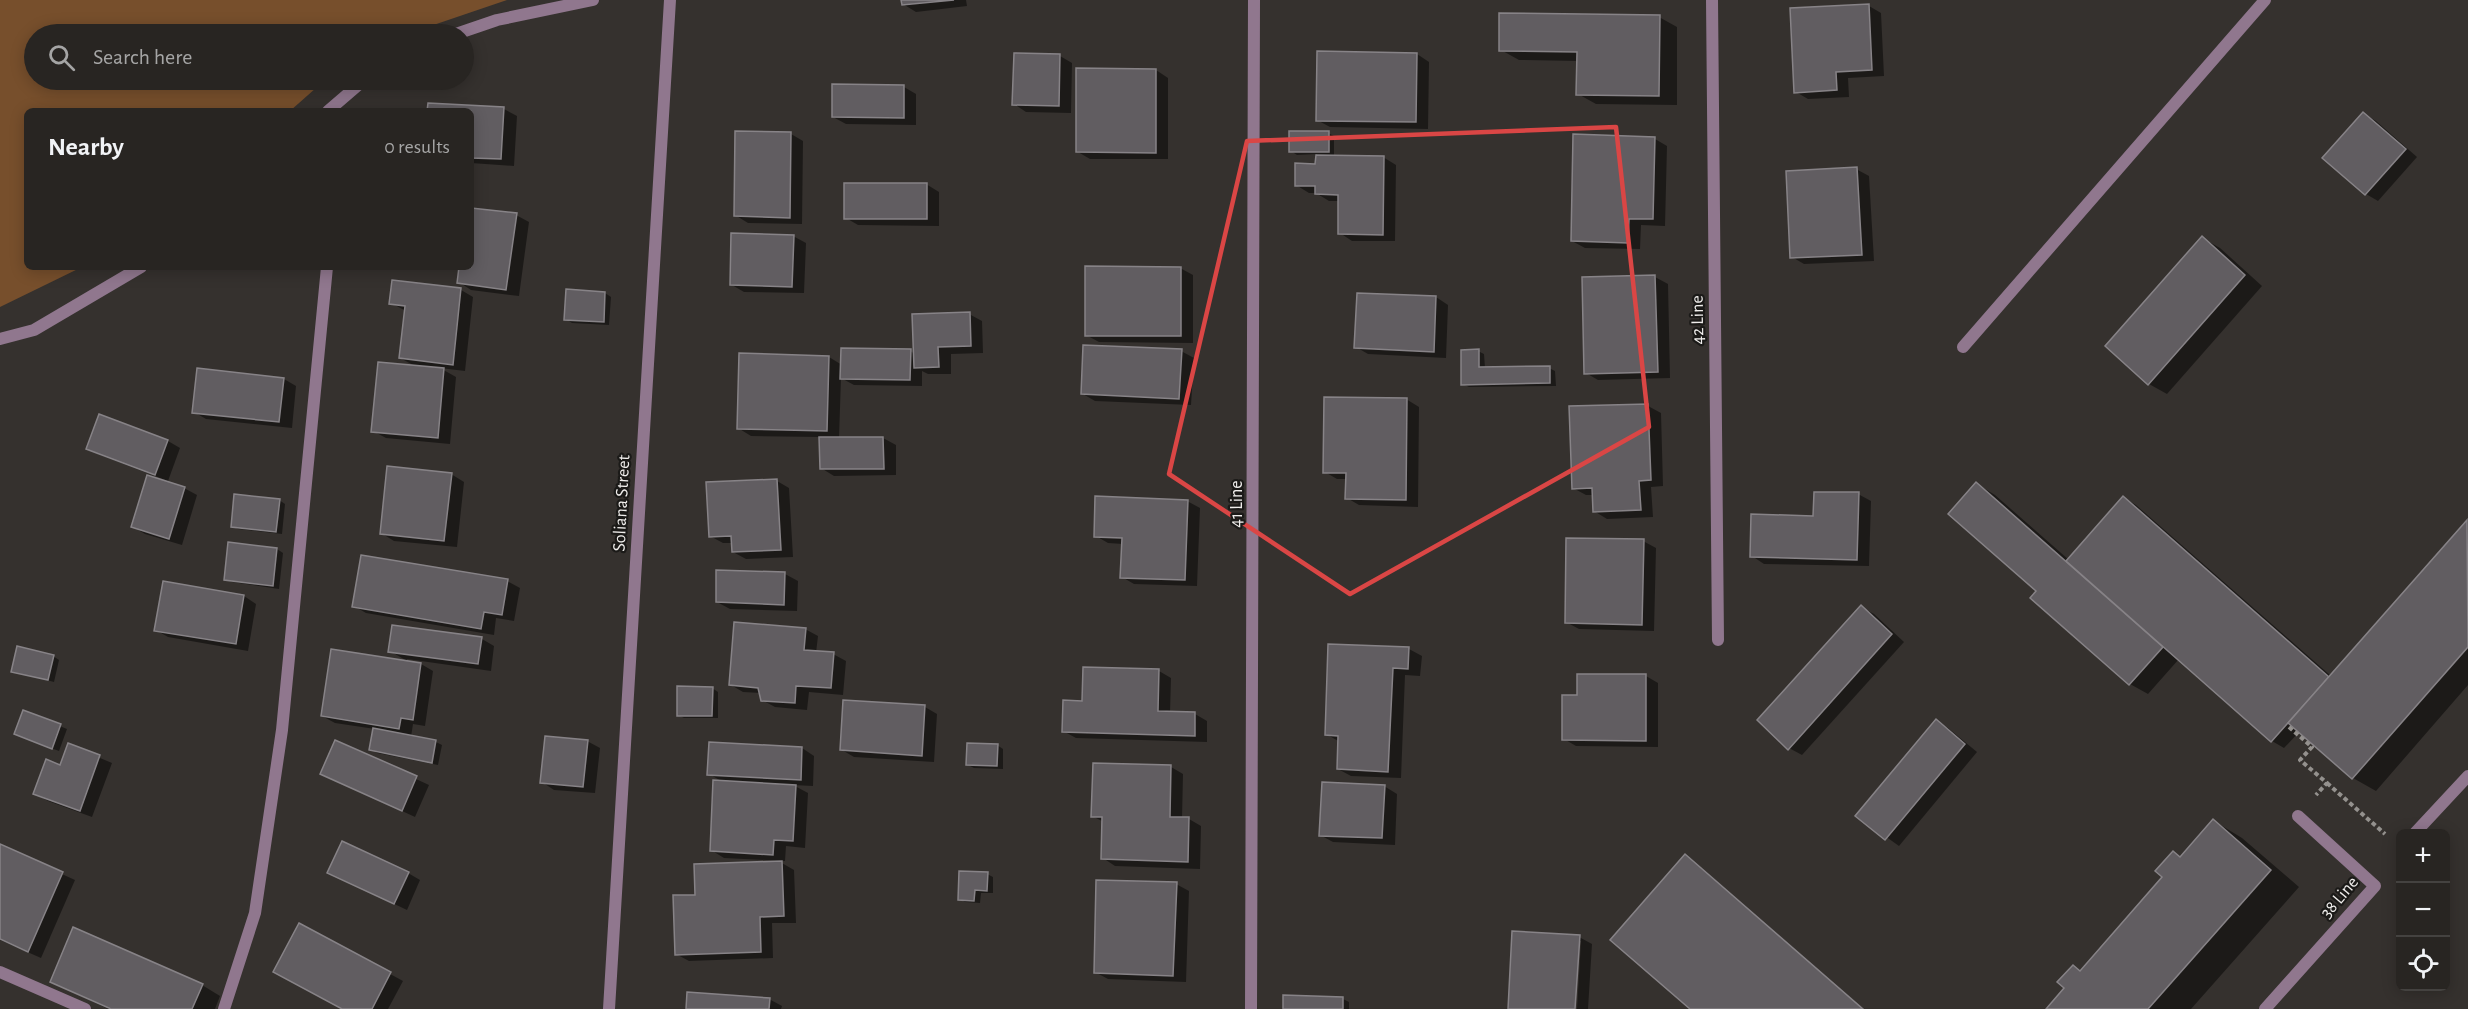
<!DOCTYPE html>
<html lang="en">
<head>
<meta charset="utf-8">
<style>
	body { margin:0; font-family:"Alegreya Sans",sans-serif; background:#34312f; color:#f1f3f6 }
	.controls { position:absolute; right:18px; bottom:18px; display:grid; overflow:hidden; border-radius:9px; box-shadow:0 3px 15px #0003 }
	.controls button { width:54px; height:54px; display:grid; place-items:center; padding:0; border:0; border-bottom:2px solid #444240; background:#282522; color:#f1f3f6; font:30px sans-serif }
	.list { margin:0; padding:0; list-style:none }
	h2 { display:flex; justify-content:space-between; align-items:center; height:78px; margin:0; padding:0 24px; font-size:26px }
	h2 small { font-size:20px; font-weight:400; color:#a5a5a5 }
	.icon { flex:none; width:33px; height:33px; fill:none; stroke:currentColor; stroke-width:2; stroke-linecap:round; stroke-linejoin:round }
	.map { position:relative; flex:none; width:2468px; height:1009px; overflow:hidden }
	.search { position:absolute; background:#282522; box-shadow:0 3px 15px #0003; left:24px; top:24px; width:450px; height:66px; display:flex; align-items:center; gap:15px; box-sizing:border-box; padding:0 21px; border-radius:33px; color:#a5a5a5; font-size:22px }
	.panel { position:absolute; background:#282522; box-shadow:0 3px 15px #0003; left:24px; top:108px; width:450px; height:162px; border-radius:9px }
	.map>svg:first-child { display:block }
	.green { fill:#774f2c }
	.shadow { fill:#0007 }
	.building { fill:#615d61; stroke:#878387; stroke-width:1.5 }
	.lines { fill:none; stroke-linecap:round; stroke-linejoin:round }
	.path { stroke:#94918e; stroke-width:4; stroke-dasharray:4.5 3; stroke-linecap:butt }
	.lane { stroke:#90778e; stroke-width:12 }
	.street { stroke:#90778e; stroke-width:12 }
	.marked { fill:none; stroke:#da4645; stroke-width:4.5; stroke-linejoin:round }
	.labels { text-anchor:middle; stroke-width:4.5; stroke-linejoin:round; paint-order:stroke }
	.street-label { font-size:18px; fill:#f0eeec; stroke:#1b1a18 }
</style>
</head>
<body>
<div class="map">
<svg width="2468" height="1009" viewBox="0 0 2468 1009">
	<rect width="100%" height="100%" fill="#35312e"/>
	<polygon class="green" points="0,0 507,0 407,34 34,34 34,80 325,80 290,111 27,111 27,267 82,267 0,307"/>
	<g class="shadow">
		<polygon points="903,0 966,0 967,6 916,12 903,4"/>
		<polygon points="1869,6 1881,13 1884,76 1848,78 1849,97 1808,99 1796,92"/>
		<polygon points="1659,17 1677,27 1677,105 1596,104 1578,94 1578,61 1519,60 1501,50"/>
		<polygon points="1417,54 1429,62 1428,129 1330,127 1317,120"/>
		<polygon points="1060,56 1072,63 1071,113 1026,112 1014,104"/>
		<polygon points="1156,70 1168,78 1168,159 1090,159 1078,152"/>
		<polygon points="904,87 916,94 916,125 846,124 833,117"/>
		<polygon points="429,104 504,109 517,116 514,166 471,163 471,111 429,111"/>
		<polygon points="2364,114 2376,121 2417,157 2378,201 2366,194"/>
		<polygon points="1328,133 1334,136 1334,157 1383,157 1396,165 1395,241 1352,241 1340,233 1339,201 1329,201 1316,193 1309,193 1296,185 1317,165 1317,154 1297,155 1291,151"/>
		<polygon points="791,134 803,141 802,224 748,223 735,215"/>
		<polygon points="1655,139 1667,146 1665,226 1641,225 1640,249 1585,248 1572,241"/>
		<polygon points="1856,169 1869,176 1874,261 1804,264 1792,257"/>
		<polygon points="926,184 939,192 939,226 858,225 846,218"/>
		<polygon points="471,209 516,215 529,222 519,296 471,290 459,282 461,267 471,267"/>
		<polygon points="793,236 806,243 804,293 744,292 732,285"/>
		<polygon points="2202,238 2220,248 2262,286 2167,394 2149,384"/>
		<polygon points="1180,268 1193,275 1193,343 1099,342 1086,335"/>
		<polygon points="1655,277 1668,284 1670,378 1598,380 1586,373"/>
		<polygon points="393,282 461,290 473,297 465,371 440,368 456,377 450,444 386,438 373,431 417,367 400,358 406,311 391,303"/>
		<polygon points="605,293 611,297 609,325 572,323 566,319"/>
		<polygon points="1436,297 1448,305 1446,358 1368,354 1356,347"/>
		<polygon points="969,314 982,321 983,353 951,354 951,374 928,374 922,371 922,386 854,385 841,378 839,438 883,438 896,445 896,475 834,476 821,468 820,437 751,436 738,428 829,357 842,365 910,351 915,354"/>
		<polygon points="1181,351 1194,358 1191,405 1095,401 1083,394"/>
		<polygon points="1478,351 1484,354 1485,368 1549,368 1555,371 1556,386 1469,387 1463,384"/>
		<polygon points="284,379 296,386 292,428 206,419 194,412"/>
		<polygon points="1406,399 1419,407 1418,507 1359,505 1347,498 1347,479 1337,479 1325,472"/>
		<polygon points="1648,406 1661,413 1663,486 1651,487 1653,517 1607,519 1594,511 1594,495 1586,495 1573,488"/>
		<polygon points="168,441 180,448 168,481 100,455 87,448"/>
		<polygon points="451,474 464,482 457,547 394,541 381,533"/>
		<polygon points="777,481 789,488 793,557 746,559 733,552 733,543 723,543 710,536"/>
		<polygon points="1977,484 1995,495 2069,560 2124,498 2136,505 2331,676 2468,521 2468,685 2376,791 2353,778 2300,731 2284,748 2272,741 2179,659 2148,694 2130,684 2032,597 2038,591"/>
		<polygon points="184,488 197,495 182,545 145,534 133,527"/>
		<polygon points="1858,494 1871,501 1869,566 1764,564 1752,556"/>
		<polygon points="279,500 285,504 282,534 238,529 232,526"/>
		<polygon points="1187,501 1200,508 1197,586 1134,584 1122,577 1123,544 1108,543 1096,536"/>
		<polygon points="1643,541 1656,548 1654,631 1579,629 1566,622"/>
		<polygon points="230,544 277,549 283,553 279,589 232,582 226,579"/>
		<polygon points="718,572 785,574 798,581 797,611 730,609 717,602"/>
		<polygon points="507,581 520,588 514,621 496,618 494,635 366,613 354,606"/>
		<polygon points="164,583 244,596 256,604 248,651 168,637 156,630"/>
		<polygon points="1861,607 1874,614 1904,642 1802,755 1789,748"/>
		<polygon points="805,629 818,636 816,653 833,654 846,661 843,695 809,692 807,710 775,707 762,700 761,693 743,692 731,685"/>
		<polygon points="482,639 494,646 491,671 407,659 407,661 390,651"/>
		<polygon points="1330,645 1409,649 1422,656 1420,676 1405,675 1401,778 1351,776 1338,769 1340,742 1326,734"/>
		<polygon points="332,651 421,664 433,671 425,726 413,724 411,737 436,742 442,745 438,765 377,753 371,749 375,729 335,723 322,716"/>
		<polygon points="53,656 59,660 54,682 13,671"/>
		<polygon points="1159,671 1171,678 1170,713 1195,714 1207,721 1207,742 1076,738 1063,731 1083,702"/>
		<polygon points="1646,676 1658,683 1658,747 1576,746 1564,739 1578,697"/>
		<polygon points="712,688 718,692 718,718 684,718 678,715"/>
		<polygon points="925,707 937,714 934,762 854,757 842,750"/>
		<polygon points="23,711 67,729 59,751 22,737"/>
		<polygon points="1936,721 1948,728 1977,752 1899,846 1857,816"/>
		<polygon points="587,741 600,748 595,793 554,790 542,782"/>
		<polygon points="336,742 429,785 415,817 322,774"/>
		<polygon points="69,745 112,763 92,817 48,801 35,794 61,766"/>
		<polygon points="997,745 1003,749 1003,769 974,768 968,765"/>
		<polygon points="802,748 814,756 813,786 793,785 808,793 805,848 786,846 785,861 724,858 711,850 723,782 709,774"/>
		<polygon points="1171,767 1183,774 1182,819 1189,819 1201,826 1200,869 1115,866 1103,858 1104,822 1092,816"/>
		<polygon points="1384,786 1397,794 1395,845 1333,842 1320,835"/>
		<polygon points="2214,821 2242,838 2299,887 2191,1009 2048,1009 2066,988 2073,966 2081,971 2164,877 2173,853 2181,858"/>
		<polygon points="0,846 75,880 41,958 0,940"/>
		<polygon points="1685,856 1691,859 1863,1009 1692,1009"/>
		<polygon points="780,862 794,870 796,923 772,923 773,958 689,961 676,954 697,896"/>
		<polygon points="329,873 408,873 420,880 407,910"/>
		<polygon points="987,874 993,877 993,893 981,893 980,903 965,902 959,899"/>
		<polygon points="1176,884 1189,891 1186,982 1108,979 1095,972"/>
		<polygon points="300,925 403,981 388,1009 344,1009"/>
		<polygon points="1579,937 1592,944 1588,1009 1577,1009 1581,941 1578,941 1574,1009 1509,1009"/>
		<polygon points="52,982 202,985 220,996 215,1009 108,1009"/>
		<polygon points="1285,996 1343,999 1349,1002 1349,1009 1285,1009"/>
		<polygon points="769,999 782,1006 781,1009 688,1009"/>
	</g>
	<g class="building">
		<polygon points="901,0 954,0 902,5"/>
		<polygon points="1869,4 1872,70 1836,72 1837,90 1794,93 1790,8"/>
		<polygon points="1499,13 1660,15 1659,96 1576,95 1577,52 1499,51"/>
		<polygon points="1317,51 1417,53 1416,122 1316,121"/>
		<polygon points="1014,53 1060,54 1059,106 1012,105"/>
		<polygon points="1076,68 1156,69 1156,153 1076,152"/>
		<polygon points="832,84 904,85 904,118 832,117"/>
		<polygon points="428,103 504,107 501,159 471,158 471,111 427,111"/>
		<polygon points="2363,112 2406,149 2365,195 2322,158"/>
		<polygon points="735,131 791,132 790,218 734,216"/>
		<rect x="1289" y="131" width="40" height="21"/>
		<polygon points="1573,134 1655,137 1653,219 1629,219 1628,243 1571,241"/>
		<polygon points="1316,155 1384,156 1383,235 1338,234 1338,195 1315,194 1315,186 1295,186 1295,163 1315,164"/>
		<polygon points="1857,167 1862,255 1790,258 1786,171"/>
		<rect x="844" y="183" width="83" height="36"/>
		<polygon points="471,208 517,213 506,290 457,283 459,267 471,267"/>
		<polygon points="731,233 794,235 792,287 730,285"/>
		<polygon points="2202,236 2245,275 2148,385 2105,346"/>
		<polygon points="1085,266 1181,267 1181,336 1085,336"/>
		<polygon points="1655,275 1658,372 1584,374 1582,277"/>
		<polygon points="392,280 461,288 453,365 399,358 405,306 389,304"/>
		<polygon points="566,289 605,292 604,322 564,320"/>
		<polygon points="1357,293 1436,296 1434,352 1354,348"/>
		<polygon points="970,312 971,346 938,347 939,367 914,368 912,314"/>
		<polygon points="1083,345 1182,349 1179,399 1081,394"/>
		<polygon points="841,348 911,349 910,380 840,379"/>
		<polygon points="1479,349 1479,367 1550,366 1550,383 1461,385 1461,350"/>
		<polygon points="739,353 829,356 827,431 737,429"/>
		<polygon points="378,362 444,368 438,438 371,432"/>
		<polygon points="197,368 284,378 279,422 192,413"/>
		<polygon points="1324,397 1407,398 1406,500 1345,499 1346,473 1323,473"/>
		<polygon points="1648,404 1651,480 1639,481 1641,510 1593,512 1592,488 1572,489 1569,406"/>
		<polygon points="99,414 168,440 155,475 86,449"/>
		<polygon points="819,437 883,437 884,469 820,469"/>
		<polygon points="387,466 452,473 444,541 380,534"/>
		<polygon points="147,475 185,487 169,539 131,527"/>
		<polygon points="777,479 781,550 732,552 731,536 709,537 706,482"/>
		<polygon points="1976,482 2163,647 2129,685 2030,598 2036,591 1948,514"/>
		<polygon points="1814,492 1859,492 1857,560 1750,557 1751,514 1813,516"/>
		<polygon points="234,494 280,499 276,532 231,527"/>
		<polygon points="1095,496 1188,500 1185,580 1120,578 1122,538 1094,537"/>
		<polygon points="2123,496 2329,677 2271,742 2066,561"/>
		<polygon points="2467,520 2468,647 2352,779 2288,723"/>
		<polygon points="1566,538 1644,539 1642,625 1565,623"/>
		<polygon points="228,542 277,548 273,586 224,580"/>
		<polygon points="361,555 508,579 502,615 484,612 481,629 352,607"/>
		<polygon points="716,570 785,572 784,605 716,602"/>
		<polygon points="163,581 244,595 236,644 154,631"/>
		<polygon points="1861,605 1892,634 1788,750 1757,720"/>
		<polygon points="734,622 806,628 804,650 834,652 831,688 796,686 795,703 761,701 758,688 729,685"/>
		<polygon points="392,625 482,637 478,664 388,652"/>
		<polygon points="1328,644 1409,647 1408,669 1393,668 1388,772 1337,769 1338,736 1325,735"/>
		<polygon points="17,646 54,655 48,680 11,672"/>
		<polygon points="331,649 421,663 413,720 401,718 399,729 321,716"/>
		<polygon points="1083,667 1159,669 1158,711 1195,712 1195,736 1062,732 1063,700 1082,701"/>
		<polygon points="1577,674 1646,674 1646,741 1562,740 1562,695 1577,695"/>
		<polygon points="677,686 713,687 712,716 677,716"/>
		<polygon points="843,700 925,705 922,756 840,750"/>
		<polygon points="23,710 61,724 52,749 14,734"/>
		<polygon points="1936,719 1965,744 1885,840 1855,816"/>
		<polygon points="373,728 436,740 432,763 369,750"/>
		<polygon points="545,736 588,740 583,787 540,783"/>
		<polygon points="335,740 417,776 402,811 320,774"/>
		<polygon points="709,742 802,747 801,780 707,775"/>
		<polygon points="68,743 100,755 80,811 33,794 46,759 60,765"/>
		<polygon points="967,743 998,744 997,766 966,765"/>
		<polygon points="1093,763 1171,765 1170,817 1189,817 1188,862 1101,859 1102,817 1091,817"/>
		<polygon points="713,780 796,785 793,841 774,840 773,855 710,851"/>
		<polygon points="1322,782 1385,785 1382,838 1319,836"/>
		<polygon points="2213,819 2271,870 2148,1009 2046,1009 2064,988 2057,982 2073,965 2080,971 2162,877 2155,871 2173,851 2180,857"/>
		<polygon points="342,841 409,872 394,904 327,873"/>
		<polygon points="0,844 63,872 28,952 0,939"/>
		<polygon points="1685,854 1863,1009 1690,1009 1610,940"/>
		<polygon points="782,861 784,916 760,917 761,952 675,955 673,895 695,895 694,864"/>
		<polygon points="959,871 988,872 987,891 975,890 974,901 958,900"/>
		<polygon points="1096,880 1177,882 1173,976 1094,973"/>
		<polygon points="299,923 391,972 372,1009 342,1009 273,972"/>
		<polygon points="73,927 203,984 192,1009 111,1009 50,982"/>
		<polygon points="1512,931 1580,935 1575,1009 1508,1009"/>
		<polygon points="687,992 770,998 769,1009 686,1009"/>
		<polygon points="1283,995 1343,997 1343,1009 1283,1009"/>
	</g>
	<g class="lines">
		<g class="path">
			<polyline points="2289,727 2312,747 2300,760 2327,783 2316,795"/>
			<polyline points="2327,783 2385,834"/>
		</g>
		<g class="lane">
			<polyline points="1963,347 2265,0"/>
			<polyline points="2414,834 2468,776"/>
		</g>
		<g class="street">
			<polyline points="1712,0 1718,640"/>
			<polyline points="456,34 497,20 593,0"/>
			<polyline points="328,111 364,80"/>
			<polyline points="0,339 34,330 141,267"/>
			<polyline points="0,972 85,1009"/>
			<polyline points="224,1009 255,913 282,730 327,267"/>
			<polyline points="609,1009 670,0"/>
			<polyline points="1251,1009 1254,0"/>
			<polyline points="2265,1009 2375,886 2298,816"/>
		</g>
	</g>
	<path class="marked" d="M1616,127L1649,427L1350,594L1169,474L1247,141Z"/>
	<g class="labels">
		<g class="street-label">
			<text transform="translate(1697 320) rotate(-91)" y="6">42 Line</text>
			<text transform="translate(621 503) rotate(-87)" y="6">Soliana Street</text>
			<text transform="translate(1236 504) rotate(-90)" y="6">41 Line</text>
			<text transform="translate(2339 897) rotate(-50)" y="6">38 Line</text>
		</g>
	</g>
</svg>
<div class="controls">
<button>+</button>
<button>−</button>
<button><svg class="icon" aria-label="locate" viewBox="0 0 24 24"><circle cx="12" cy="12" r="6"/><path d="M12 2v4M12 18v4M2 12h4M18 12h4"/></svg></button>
</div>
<div class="search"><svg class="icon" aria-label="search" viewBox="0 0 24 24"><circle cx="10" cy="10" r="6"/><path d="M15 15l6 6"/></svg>Search here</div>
<section class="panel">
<h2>Nearby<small>0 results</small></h2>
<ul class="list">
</ul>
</section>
</div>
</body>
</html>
